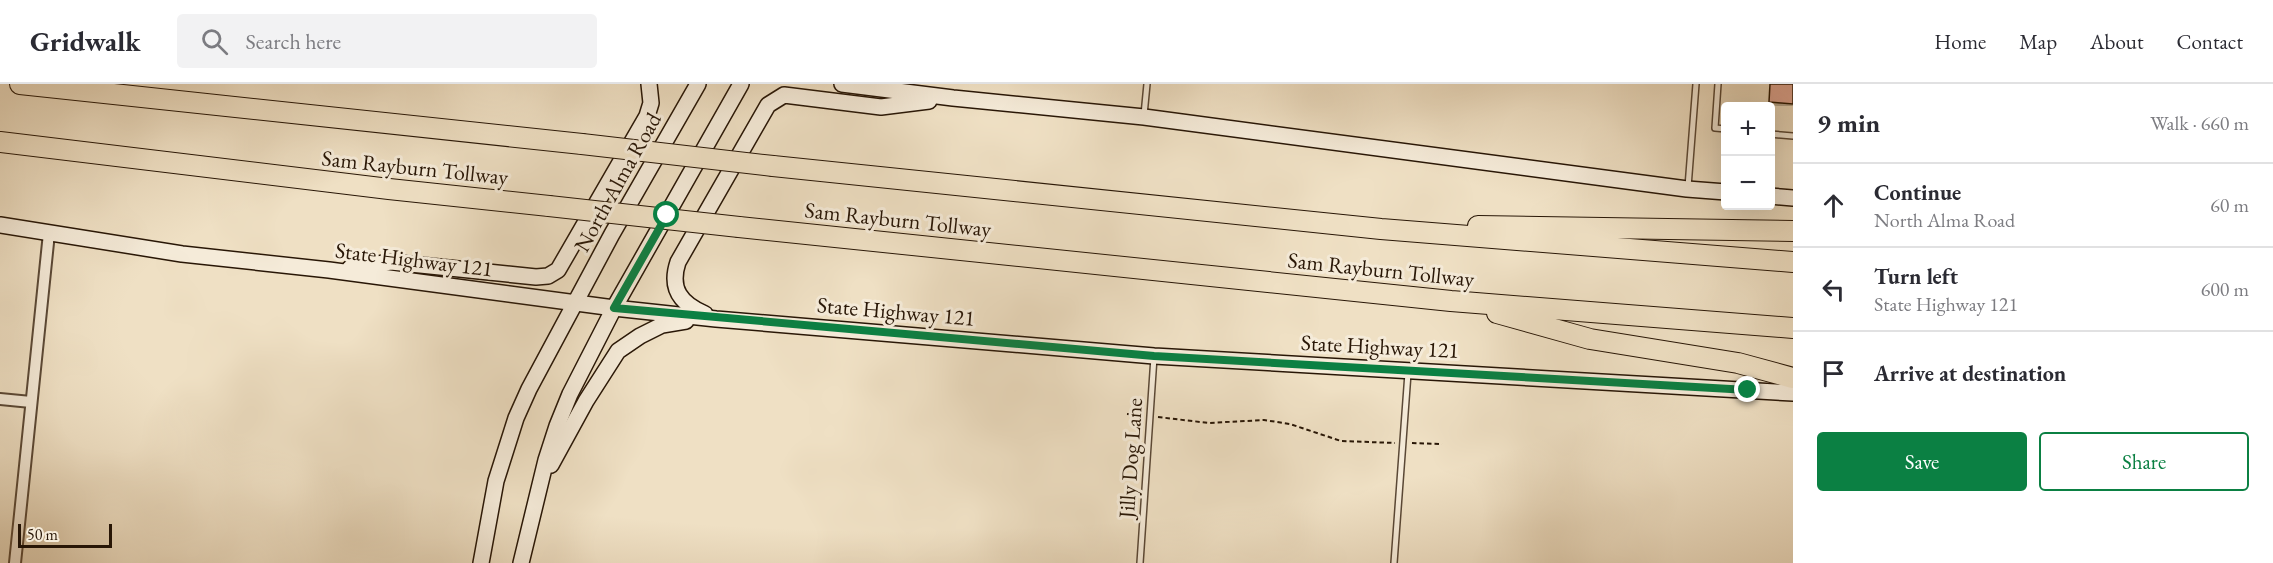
<!DOCTYPE html>
<html lang="en">
<head>
<meta charset="utf-8">
<style>
	body { margin:0; font-family:"EB Garamond",serif; background:#f2f2f3; color:#2b2b33 }
	.controls { position:absolute; right:18px; top:18px; display:grid; overflow:hidden; border-radius:6px; box-shadow:0 6px 24px #0002 }
	.controls button { width:54px; height:54px; display:grid; place-items:center; padding:0; border:0; border-bottom:2px solid #e1e1e2; background:#fff; color:#2b2b33; font:30px sans-serif }
	.scale { position:absolute; left:18px; bottom:15px; width:94px; box-sizing:border-box; padding-left:6px; border:3px solid #281606; border-top:0; font-size:16px; line-height:21px; white-space:nowrap; color:#281606; -webkit-text-stroke:4px #f5ebd9; paint-order:stroke }
	.stop { position:absolute; width:18px; height:18px; margin:-14px; border:4px solid #0b8043; border-radius:50%; background:#fff }
	.stop.end { background:#0b8043; border-color:#fff; box-shadow:0 2px 6px #0008 }
	.list { margin:0; padding:0; list-style:none }
	h2 { display:flex; justify-content:space-between; align-items:center; height:78px; margin:0; padding:0 24px; font-size:26px }
	h2 small { font-size:20px; font-weight:400; color:#7c7c81 }
	.list li { display:grid; grid-template-columns:39px 1fr auto; gap:18px; align-items:center; box-sizing:border-box; height:84px; padding:0 24px; border-top:2px solid #e1e1e2 }
	.list b { display:block; font-size:22px; white-space:nowrap }
	.list p { margin:0; font-size:20px; white-space:nowrap; color:#7c7c81 }
	.list em { font-size:20px; font-style:normal; color:#7c7c81 }
	.actions { display:flex; gap:12px; padding:18px 24px }
	.actions a { flex:1; padding:14px 0; border:2px solid #0b8043; border-radius:6px; text-align:center; font-size:21px; color:#0b8043 }
	.actions .main { background:#0b8043; color:#fff }
	.icon { flex:none; width:33px; height:33px; fill:none; stroke:currentColor; stroke-width:2; stroke-linecap:round; stroke-linejoin:round }
	.map { position:relative; flex:none; width:1793px; height:479px; overflow:hidden }
	header { display:flex; align-items:center; gap:36px; box-sizing:border-box; height:84px; padding:0 30px; background:#fff; border-bottom:2px solid #e1e1e2 }
	header strong { font-size:28px }
	nav { display:flex; gap:33px; margin-inline-start:auto; font-size:21px }
	.search { width:420px; height:54px; background:#f2f2f3; display:flex; align-items:center; gap:15px; box-sizing:border-box; padding:0 21px; border-radius:6px; color:#7c7c81; font-size:22px }
	main { display:flex }
	aside { flex:1; background:#fff }
	.map>svg:first-child { display:block }
	.building { fill:#e1a896; stroke:#281606; stroke-width:1.5; filter:url(#shadow) }
	.lines { fill:none; stroke-linecap:round; stroke-linejoin:round }
	.service-casing { stroke:#5a4836; stroke-width:8 }
	.minor-casing { stroke:#5a4836; stroke-width:14 }
	.secondary-casing { stroke:#281606; stroke-width:18 }
	.motorway-casing { stroke:#281606; stroke-width:22 }
	.path { stroke:#281606; stroke-width:2; stroke-dasharray:4.5 3; stroke-linecap:butt }
	.service { stroke:#f5ebd9; stroke-width:5 }
	.minor { stroke:#f5ebd9; stroke-width:10 }
	.secondary { stroke:#f5ebd9; stroke-width:15 }
	.motorway { stroke:#efe0c4; stroke-width:20 }
	.motorway-bridge-casing { stroke:#281606; stroke-width:22; stroke-linecap:butt }
	.motorway-bridge { stroke:#efe0c4; stroke-width:20 }
	.route { stroke:#0b8043; stroke-width:8 }
	.labels { text-anchor:middle; stroke-width:6; stroke-linejoin:round; paint-order:stroke }
	.street-label { font-size:22px; fill:#281606; stroke:#f5ebd9 }
</style>
</head>
<body>
<header>
<strong>Gridwalk</strong>
<div class="search"><svg class="icon" aria-label="search" viewBox="0 0 24 24"><circle cx="10" cy="10" r="6"/><path d="M15 15l6 6"/></svg>Search here</div>
<nav><a>Home</a><a>Map</a><a>About</a><a>Contact</a></nav>
</header>
<main>
<div class="map">
<svg width="1793" height="479" viewBox="0 0 1793 479">
	<defs>
		<filter id="shadow"><feDropShadow dx="3.5" dy="6" stdDeviation="3" flood-color="#0004"/></filter>
	</defs>
	<rect width="100%" height="100%" fill="#efe0c4"/>
	<filter id="stains"><feTurbulence type="fractalNoise" baseFrequency=".00333" numOctaves="4"/><feColorMatrix values="0 0 0 0 .2 0 0 0 0 .09 0 0 0 0 .02 0 0 0 .5 -.17"/></filter>
	<radialGradient id="worn" r=".72"><stop offset=".6" stop-color="#630" stop-opacity="0"/><stop offset="1" stop-color="#630" stop-opacity=".3"/></radialGradient>
	<polygon class="building" points="1770,0 1793,0 1793,20 1769,18"/>
	<g class="lines">
		<g class="service-casing">
			<g id="service">
				<polyline points="1718,0 1715,44 1726,45"/>
				<polyline points="1144,31 1147,0"/>
				<polyline points="1770,50 1793,52"/>
				<polyline points="1688,103 1696,0"/>
				<polyline points="1140,479 1154,273"/>
				<polyline points="1394,479 1408,289"/>
			</g>
		</g>
		<g class="minor-casing">
			<g id="minor">
				<polyline points="0,315 31,318"/>
				<polyline points="15,479 49,149"/>
			</g>
		</g>
		<g class="secondary-casing">
			<g id="secondary">
				<polyline points="842,0 953,14 1144,33 1687,105 1726,108"/>
				<polyline points="1770,112 1793,114"/>
				<polyline points="0,141 182,170 329,186 614,224 716,235 1154,272 1793,309"/>
				<polyline points="350,184 391,178 536,193 548,192 558,186 647,32 651,19 649,0"/>
				<path d="M705,230C681,220 669,205 678,178L768,21L784,11L881,23L929,17"/>
				<polyline points="551,381 586,317 618,267 640,252 662,241 686,237"/>
				<polyline points="481,479 496,397 516,334 529,305 612,150 698,0"/>
				<polyline points="521,479 546,376 557,342 570,310 614,224 741,0"/>
			</g>
		</g>
		<g class="motorway-casing">
			<g id="motorway">
				<polyline points="20,0 582,60"/>
				<polyline points="0,58 389,105 549,122"/>
				<polyline points="773,82 1381,145 1793,178"/>
				<polyline points="1478,142 1793,147"/>
				<polyline points="739,143 1451,217 1793,244"/>
				<polyline points="1497,229 1590,255 1738,279 1793,294"/>
			</g>
		</g>
		<g class="path">
			<polyline points="1127,330 1140,331"/>
			<polyline points="1158,333 1209,339 1264,336 1290,340 1341,357 1395,359"/>
			<polyline points="1412,359 1442,360"/>
		</g>
		<use href="#service" class="service"/>
		<use href="#minor" class="minor"/>
		<use href="#secondary" class="secondary"/>
		<use href="#motorway" class="motorway"/>
		<g class="motorway-bridge-casing">
			<g id="motorway-bridge">
				<polyline points="582,60 773,82"/>
				<polyline points="549,122 739,143"/>
			</g>
		</g>
		<use href="#motorway-bridge" class="motorway-bridge"/>
	</g>
	<g class="lines">
		<polyline class="route" points="667,131 614,224 1154,272 1748,306"/>
	</g>
	<g class="labels">
		<g class="street-label">
			<text transform="translate(415 83) rotate(6)" y="8">Sam Rayburn Tollway</text>
			<text transform="translate(617 98) rotate(-61)" y="8">North Alma Road</text>
			<text transform="translate(898 135) rotate(6)" y="8">Sam Rayburn Tollway</text>
			<text transform="translate(414 175) rotate(7)" y="8">State Highway 121</text>
			<text transform="translate(1381 185) rotate(6)" y="8">Sam Rayburn Tollway</text>
			<text transform="translate(896 227) rotate(5)" y="8">State Highway 121</text>
			<text transform="translate(1380 262) rotate(3)" y="8">State Highway 121</text>
			<text transform="translate(1130 374) rotate(-86)" y="8">Jilly Dog Lane</text>
		</g>
	</g>
	<rect width="100%" height="100%" filter="url(#stains)"/>
	<rect width="100%" height="100%" fill="url(#worn)"/>
</svg>
<div class="controls">
<button>+</button>
<button>−</button>
</div>
<div class="scale">50 m</div>
<div class="stop" style="left:667px;top:131px"></div>
<div class="stop end" style="left:1748px;top:306px"></div>
</div>
<aside>
<h2>9 min<small>Walk · 660 m</small></h2>
<ul class="list">
<li><svg class="icon" aria-label="ahead" viewBox="0 0 24 24"><path d="M12 20V5M6 11l6-6 6 6"/></svg><div><b>Continue</b><p>North Alma Road</p></div><em>60 m</em></li>
<li><svg class="icon" aria-label="left" viewBox="0 0 24 24"><path d="M17 20v-9H6M10 6l-5 5 5 5"/></svg><div><b>Turn left</b><p>State Highway 121</p></div><em>600 m</em></li>
<li><svg class="icon" aria-label="arrive" viewBox="0 0 24 24"><path d="M6 21V4h12l-3 4 3 4H6"/></svg><div><b>Arrive at destination</b></div></li>
</ul>
<div class="actions"><a class="main">Save</a><a>Share</a></div>
</aside>
</main>
</body>
</html>
